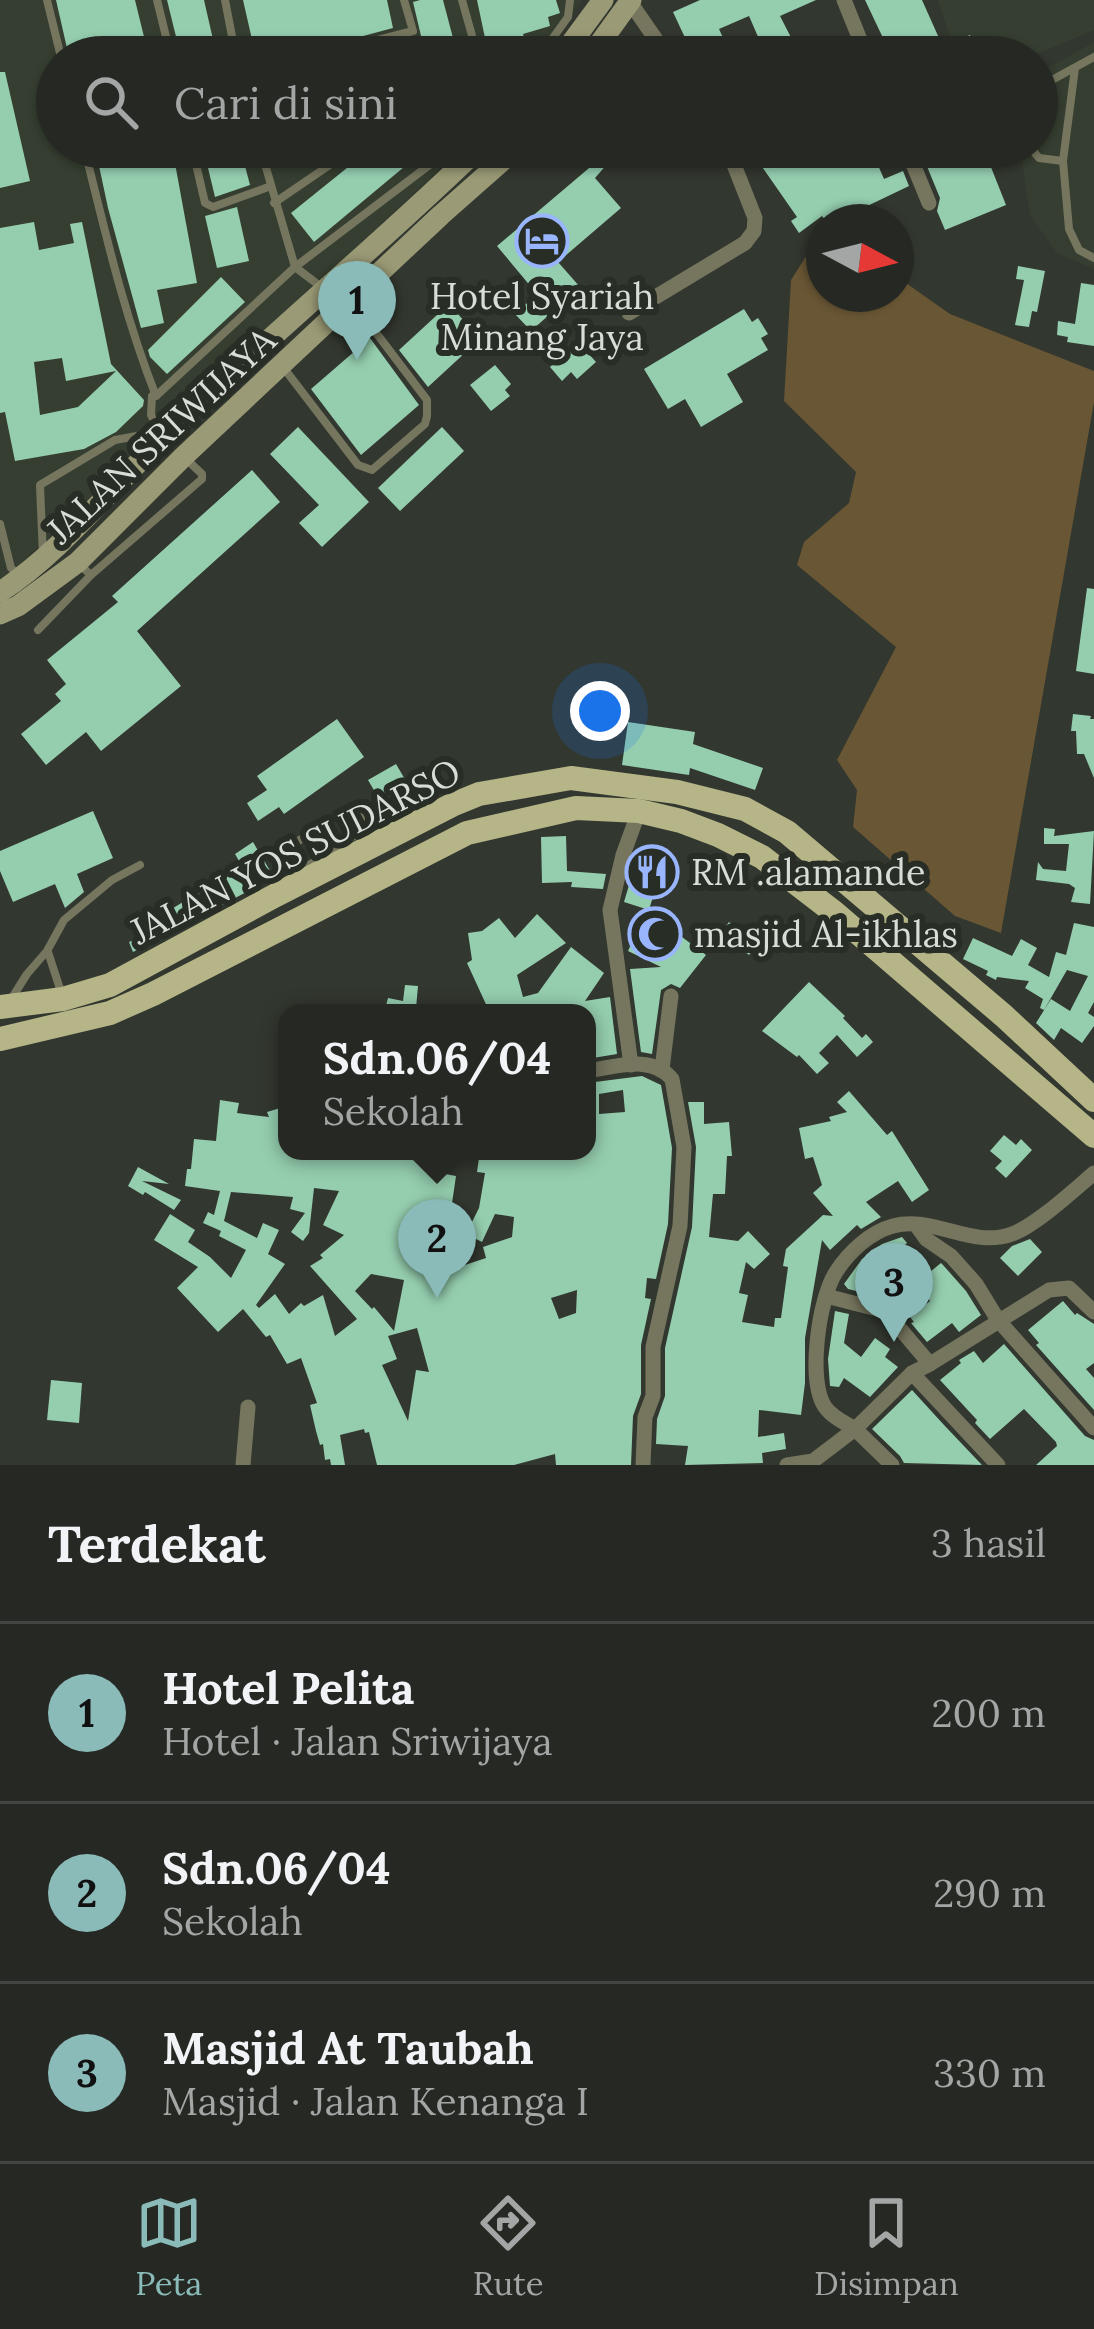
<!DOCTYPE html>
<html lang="id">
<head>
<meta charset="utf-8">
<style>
	body { margin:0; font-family:Lora,serif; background:#323530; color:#f1f3f6 }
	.compass { position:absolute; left:806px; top:204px; width:108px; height:108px; border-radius:50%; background:#262923; box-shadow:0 3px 9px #0004; rotate:97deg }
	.you { position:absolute; left:600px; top:711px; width:42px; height:42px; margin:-30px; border:9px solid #fff; border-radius:50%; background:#1a73e8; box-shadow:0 0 0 18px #1a73e833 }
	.badge { display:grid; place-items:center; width:78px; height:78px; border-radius:50%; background:#8bbbb9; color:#111; font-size:39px; font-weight:700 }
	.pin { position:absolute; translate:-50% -99px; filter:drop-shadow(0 3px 6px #0008) }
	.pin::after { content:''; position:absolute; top:63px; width:42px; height:36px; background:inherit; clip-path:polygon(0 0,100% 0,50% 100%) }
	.popup { position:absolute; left:278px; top:1004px; width:318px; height:156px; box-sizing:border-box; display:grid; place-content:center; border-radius:24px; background:#262923; filter:drop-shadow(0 3px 9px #0005); font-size:39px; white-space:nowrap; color:#a4a6a6 }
	.popup b { font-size:45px; color:#f1f3f6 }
	.popup::after { content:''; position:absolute; left:50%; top:100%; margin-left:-24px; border:24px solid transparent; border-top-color:#262923 }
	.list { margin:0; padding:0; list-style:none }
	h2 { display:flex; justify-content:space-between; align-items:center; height:156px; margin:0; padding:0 48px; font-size:51px }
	h2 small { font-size:39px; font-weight:400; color:#a4a6a6 }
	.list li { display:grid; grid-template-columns:78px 1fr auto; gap:36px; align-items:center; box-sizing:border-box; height:180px; padding:0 48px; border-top:3px solid #424541 }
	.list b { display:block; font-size:45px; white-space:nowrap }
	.list p { margin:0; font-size:39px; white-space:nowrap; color:#a4a6a6 }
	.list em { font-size:39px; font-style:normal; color:#a4a6a6 }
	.icon { flex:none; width:66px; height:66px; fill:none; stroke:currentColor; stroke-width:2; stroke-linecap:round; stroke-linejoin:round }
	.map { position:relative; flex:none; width:1094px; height:1465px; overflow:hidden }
	.search { position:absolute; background:#262923; box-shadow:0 3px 9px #0004; left:36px; right:36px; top:36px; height:132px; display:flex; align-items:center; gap:30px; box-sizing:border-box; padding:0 42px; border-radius:66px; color:#a4a6a6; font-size:45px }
	.sheet { height:696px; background:#262923 }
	nav { display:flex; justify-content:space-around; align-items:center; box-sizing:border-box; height:168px; border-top:3px solid #424541; background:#262923; font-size:33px; color:#a4a6a6 }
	nav a { display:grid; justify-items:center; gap:6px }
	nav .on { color:#8bbbb9 }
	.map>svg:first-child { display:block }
	.built { fill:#353e30 }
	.green { fill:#695634 }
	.building { fill:#95ceaf; fill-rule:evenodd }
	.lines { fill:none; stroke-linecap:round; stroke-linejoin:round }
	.service { stroke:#76765f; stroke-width:8 }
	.minor { stroke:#76765f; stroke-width:15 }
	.secondary { stroke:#9a9a76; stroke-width:21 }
	.primary { stroke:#b5b587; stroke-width:24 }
	.labels { text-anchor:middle; stroke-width:12; stroke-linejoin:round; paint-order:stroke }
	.poi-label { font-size:36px; fill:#d9ddd7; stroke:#282d25; text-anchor:start }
	.street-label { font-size:36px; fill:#d9ddd7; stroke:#282d25 }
</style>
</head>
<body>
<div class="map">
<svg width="1094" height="1465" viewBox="0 0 1094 1465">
	<rect width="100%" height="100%" fill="#32372f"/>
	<g class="built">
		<polygon points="0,0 582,0 540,57 57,57 57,147 463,147 0,583"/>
		<polygon points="938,0 1094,0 1094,30 1030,57 956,57"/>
		<polygon points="1094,42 1094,269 1057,253 1030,215 1020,147 1037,147 1037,74"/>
	</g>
	<polygon class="green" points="824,228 824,294 896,294 896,276 950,314 1094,371 1094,402 1001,933 955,916 853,827 857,790 837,760 896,647 797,565 804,542 849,503 856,472 784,401 791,280"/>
	<g class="building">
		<polygon points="56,0 135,0 146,45 149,45 152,57 117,57 115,49 69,57"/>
		<polygon points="167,0 204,0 217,57 181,57"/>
		<polygon points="243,0 387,0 393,28 285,57 256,57"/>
		<polygon points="420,0 443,0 458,57 426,57 413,2"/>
		<polygon points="477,0 556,0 560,13 548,17 550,26 523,34 528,53 514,57 489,57"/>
		<path d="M700,0H816L780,16L801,57H694L673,12ZM749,16L759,39L730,53L719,29Z"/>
		<polygon points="865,0 922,0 943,47 970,35 980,57 892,57"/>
		<polygon points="0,72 5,72 30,181 0,188"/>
		<polygon points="95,147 172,147 197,283 157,290 164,323 141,328 108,208"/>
		<polygon points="203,147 240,147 250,185 215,197"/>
		<polygon points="373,147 422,147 422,152 314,242 291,213"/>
		<polygon points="576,147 622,147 595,178 621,208 558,262 580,287 531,331 515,314 537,294 497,246 595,163"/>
		<polygon points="779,147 894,147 874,156 884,179 903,171 909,186 861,209 859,205 827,222 822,216 799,233 791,221 797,217 758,161"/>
		<polygon points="919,147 983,147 1006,205 945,230 937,211 940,198"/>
		<polygon points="237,207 249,261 217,268 205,216"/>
		<path d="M34,222L39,250L74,243L70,224L82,222L111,364L144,400L143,406L116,432L84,449L15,461L5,412L0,413V228ZM62,358L66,381L116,371L78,407L40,415L34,362Z"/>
		<polygon points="1018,266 1045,271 1037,312 1032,311 1029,327 1015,325 1024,280 1016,279"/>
		<polygon points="221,277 245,302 167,374 150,357 148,350"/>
		<polygon points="1081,283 1094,285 1094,346 1067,342 1068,337 1057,335 1058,321 1075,324"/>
		<polygon points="449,304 480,339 428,387 399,350"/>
		<polygon points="744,309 752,322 758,318 768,334 761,338 768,350 727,374 743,402 701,427 685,399 668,409 644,369"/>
		<polygon points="370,338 419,405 361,455 311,389"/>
		<polygon points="577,341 596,362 577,379 571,372 562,381 550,367"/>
		<polygon points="495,365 511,384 505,390 510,396 491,411 470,385"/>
		<polygon points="298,427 369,502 322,547 299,523 319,505 270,454"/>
		<polygon points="442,427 464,451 400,511 378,488"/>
		<polygon points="252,470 280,502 137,631 181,686 101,751 86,732 46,765 21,734 61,701 55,694 66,684 47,660 118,602 112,596"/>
		<polygon points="1087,588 1094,589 1094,674 1076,671"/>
		<polygon points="1073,714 1091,716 1090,719 1094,719 1094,778 1084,754 1077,754 1076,731 1071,731"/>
		<polygon points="337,719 364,757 284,814 279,807 258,821 247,803 267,790 257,776"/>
		<polygon points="628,722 695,732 693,744 763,768 755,790 690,768 689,775 622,765"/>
		<polygon points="396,764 410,788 382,804 368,780"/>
		<polygon points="93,811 113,858 77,874 84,892 65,908 55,884 13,902 0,871 0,851"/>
		<polygon points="1044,828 1055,829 1054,836 1094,831 1090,904 1071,902 1075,888 1069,884 1036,880 1038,862 1043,869 1066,871 1069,844 1044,844"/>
		<polygon points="566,836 567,871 606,874 603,889 571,887 572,882 542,883 541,837"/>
		<polygon points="253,842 272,874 252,886 254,888 133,952 129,942 151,932 147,924 242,866 235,854"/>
		<polygon points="640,848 674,858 663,896 654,893 649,910 624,902"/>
		<polygon points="537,914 566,943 517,975 523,997 538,993 571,947 604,973 585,1001 610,997 617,1054 587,1059 587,1013 490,1013 467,963 472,960 468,933 482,931 499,918 515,938"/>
		<polygon points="641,922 675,939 678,934 706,955 680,988 671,984 661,990 652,1054 641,1052 630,969 661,967 628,951"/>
		<polygon points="729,922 758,943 749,955 721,933"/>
		<polygon points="1074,923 1094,927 1094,1002 1088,1013 1094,1017 1094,1026 1082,1043 1061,1028 1054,1040 1036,1023 1051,999 1070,1011 1088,976 1067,970 1044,1010 1040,1008 1043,999 1025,988 1029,981 997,977 996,980 986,975 988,971 963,959 973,938 1012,956 1021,939 1037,948 1028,965 1049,977 1056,952 1066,955"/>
		<polygon points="809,982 845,1016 843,1018 862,1038 866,1034 873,1042 857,1057 837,1035 819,1053 829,1063 817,1074 799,1055 797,1057 762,1031"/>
		<polygon points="405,985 418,986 416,1008 402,1005 400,1013 384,1013 388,998 403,1001"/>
		<path d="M642,1076L661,1085L672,1148L668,1224L656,1279L647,1278L645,1298L651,1299L641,1345V1394L633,1416L631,1465H556L555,1454L514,1465H377L369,1432L365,1433L364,1429L340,1435L345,1465H331L330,1459L325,1460L323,1444L320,1445L316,1431L310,1405L317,1403L301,1358L287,1364L270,1335L266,1337L243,1309L218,1332L177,1288L198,1267L154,1240L170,1214L195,1230L188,1242L210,1257L231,1278L246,1250L219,1236L221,1231L203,1223L208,1212L214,1215L220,1191L185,1186L187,1169H191L194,1139L216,1141L220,1100L239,1103L237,1113L269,1117L267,1112L287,1106L286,1151H435L429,1171L456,1176L451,1210L447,1209L442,1237L460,1235L462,1266L486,1258L483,1247L512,1237L514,1217L495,1214L482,1242L466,1234L479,1208L485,1173L477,1172L480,1151L519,1153V1151H537V1156L587,1151V1083ZM623,1090L625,1112L599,1114V1094ZM314,1188L339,1191L323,1225L344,1235L320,1255L323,1258L310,1266L357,1319L335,1336L323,1295L304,1306L301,1303L289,1314L275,1294L259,1308L256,1305L285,1264L268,1254L279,1230L263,1223L257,1238L224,1221L231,1192L293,1197L290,1209L305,1213L291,1232L303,1241L309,1233ZM371,1274L404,1280L394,1331L374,1307L372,1309L355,1291ZM577,1290L576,1313L559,1319L551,1298ZM417,1328L429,1372L416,1370L408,1421L382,1365L397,1359L388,1336Z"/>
		<polygon points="849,1091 887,1135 892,1131 929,1190 912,1202 898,1181 866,1202 881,1217 861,1229 857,1225 830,1250 822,1240 805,1338 805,1383 801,1415 759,1410 758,1437 784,1433 786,1449 762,1453 763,1463 685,1465 688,1446 656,1444 657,1419 665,1396 665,1348 692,1227 696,1147 688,1102 704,1102 704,1124 729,1122 732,1156 727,1156 725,1194 713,1194 709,1237 738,1241 748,1231 770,1254 754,1269 746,1262 739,1293 748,1295 742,1322 774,1327 775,1318 781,1318 788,1267 783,1266 786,1249 823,1215 833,1216 813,1193 822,1185 813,1157 805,1159 799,1128 831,1121 829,1117 847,1112 837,1102"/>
		<polygon points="1004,1135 1016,1145 1021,1139 1032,1150 1006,1178 995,1168 1002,1161 990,1151"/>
		<polygon points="138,1167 169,1184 142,1181 181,1200 174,1210 145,1192 143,1195 128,1186"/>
		<polygon points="902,1237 907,1243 902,1248 925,1276 941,1263 943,1265 966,1291 981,1315 959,1332 952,1323 927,1342 911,1323 914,1322 910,1317 930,1301 911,1276 886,1299 873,1296 866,1288 860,1292 848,1289 844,1284 862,1259 882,1244"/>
		<polygon points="1030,1239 1042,1252 1018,1276 1000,1258 1012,1246"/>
		<polygon points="1063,1301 1075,1315 1077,1313 1094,1324 1094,1363 1086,1369 1094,1378 1094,1410 1036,1345 1039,1343 1028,1330"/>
		<polygon points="835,1311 849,1314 844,1343 861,1357 875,1338 890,1349 885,1357 898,1367 870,1397 844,1378 839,1387 830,1386 828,1359"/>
		<polygon points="1004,1344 1085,1436 1094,1440 1094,1465 1036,1465 1057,1446 1056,1442 1024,1409 990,1439 975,1423 977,1420 940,1380 961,1363 959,1360 974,1351 983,1363"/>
		<polygon points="51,1380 82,1383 79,1423 47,1420"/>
		<polygon points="912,1390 944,1425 982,1465 904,1463 900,1456 872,1429"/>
	</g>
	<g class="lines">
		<g class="service">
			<polyline points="47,0 61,57"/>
			<polyline points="157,0 171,57"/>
			<polyline points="225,0 236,57"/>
			<polyline points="462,0 478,57"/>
			<polyline points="416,47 418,57"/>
			<polyline points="311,57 413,31 404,0"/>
			<polyline points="539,57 568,17 570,0"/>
			<polyline points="1075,68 1063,161 1069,229 1079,250 1094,258"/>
			<polyline points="1037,120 1041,86 1094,57"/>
			<path d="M84,147C105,231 124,315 156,396"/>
			<polyline points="192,147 205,203 213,207 271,186"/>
			<polyline points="260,147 295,267 320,286"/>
			<polyline points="430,147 432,163"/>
			<polyline points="1034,147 1034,152 1039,158 1063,161"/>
			<polyline points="274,203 356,147"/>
			<polyline points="283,367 358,465 372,470 425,424 427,416 427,400 352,301"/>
			<polyline points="162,436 151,415 152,396 156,396 295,267 432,163"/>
			<polyline points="0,524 11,568 21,576"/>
			<polyline points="43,556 40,485 115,440 142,435 153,446"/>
			<polyline points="81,566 91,575 202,479 202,474 185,458"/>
			<polyline points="38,630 91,575"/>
			<polyline points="284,850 355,805 368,827 301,870"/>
			<polyline points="48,952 62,995"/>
			<polyline points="10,1001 27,974 47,951 64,920 112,880 140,865"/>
		</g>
		<g class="minor">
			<polyline points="844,0 867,57"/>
			<polyline points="630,2 668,57"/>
			<polyline points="906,147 929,203"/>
			<polyline points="629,313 745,243 754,231 755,218 727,147"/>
			<polyline points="631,1065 610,910 623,855 639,811"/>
			<polyline points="662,1069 671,996"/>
			<path d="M587,1071C616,1067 651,1054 672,1079L684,1147L680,1226L653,1347V1396L645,1417L643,1465"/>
			<polyline points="916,1225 926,1239 951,1256 976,1284 998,1320 1094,1428"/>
			<polyline points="826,1296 885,1311 930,1364"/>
			<polyline points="912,1373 998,1465"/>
			<polyline points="243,1465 248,1407"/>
			<path d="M787,1465L813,1461L855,1429C845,1423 832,1417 825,1407C807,1380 819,1298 836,1272C848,1253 870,1232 893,1226C933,1215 972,1249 1012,1234C1035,1226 1074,1190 1094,1173"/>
			<polyline points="892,1465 855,1429 912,1373 930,1364 1049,1290 1069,1288 1094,1312"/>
		</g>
		<g class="secondary">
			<polyline points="561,57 603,0"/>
			<polyline points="590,57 631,0"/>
			<path d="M0,592C60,553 109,490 161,440C264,340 376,248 480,147"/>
			<polyline points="0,614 18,606 78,562 183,457 441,215 518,147"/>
		</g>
		<g class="primary">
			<polyline points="0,1007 63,999 110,985 276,895 452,805 479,794 571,778 677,792 745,809 787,832 1004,1016 1094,1100"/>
			<polyline points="0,1039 110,1013 153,994 467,833 576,808 639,811 681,821 718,835 762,857 835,913 1094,1136"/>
		</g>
	</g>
	<defs>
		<g id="hotel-ring" transform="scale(2.7)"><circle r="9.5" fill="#282d25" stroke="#98b5fd" stroke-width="1.5"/><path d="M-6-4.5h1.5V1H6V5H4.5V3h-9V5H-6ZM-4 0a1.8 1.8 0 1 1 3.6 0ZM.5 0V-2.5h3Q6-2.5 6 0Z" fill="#98b5fd"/></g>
		<g id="restaurant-ring" transform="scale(2.7)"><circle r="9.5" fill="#282d25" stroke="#98b5fd" stroke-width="1.5"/><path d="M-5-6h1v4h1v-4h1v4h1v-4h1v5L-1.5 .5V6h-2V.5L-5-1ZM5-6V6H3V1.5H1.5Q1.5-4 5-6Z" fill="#98b5fd"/></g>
		<g id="mosque-ring" transform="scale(2.7)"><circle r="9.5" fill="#282d25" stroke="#98b5fd" stroke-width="1.5"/><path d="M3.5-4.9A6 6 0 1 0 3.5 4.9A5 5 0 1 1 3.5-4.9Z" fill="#98b5fd"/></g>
	</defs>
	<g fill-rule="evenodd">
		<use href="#hotel-ring" x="542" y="241"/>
		<use href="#restaurant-ring" x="652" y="872"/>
		<use href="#mosque-ring" x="655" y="934"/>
	</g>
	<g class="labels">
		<g class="poi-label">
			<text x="542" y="309" text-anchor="middle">Hotel Syariah<tspan x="542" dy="41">Minang Jaya</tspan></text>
			<text x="691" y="885">RM .alamande</text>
			<text x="694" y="947">masjid Al-ikhlas</text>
		</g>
		<g class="street-label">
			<text transform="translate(161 435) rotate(-43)" y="13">JALAN SRIWIJAYA</text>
			<text transform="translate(295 851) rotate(-27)" y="13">JALAN YOS SUDARSO</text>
		</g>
	</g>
</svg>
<svg class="compass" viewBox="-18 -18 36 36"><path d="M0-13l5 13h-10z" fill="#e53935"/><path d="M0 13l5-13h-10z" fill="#a4a6a6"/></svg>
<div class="you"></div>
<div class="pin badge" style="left:357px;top:360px">1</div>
<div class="pin badge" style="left:437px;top:1298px">2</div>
<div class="popup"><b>Sdn.06/04</b>Sekolah</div>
<div class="pin badge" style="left:894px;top:1342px">3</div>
<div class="search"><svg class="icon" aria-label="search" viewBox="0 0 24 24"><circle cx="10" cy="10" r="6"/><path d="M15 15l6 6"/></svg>Cari di sini</div>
</div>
<section class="sheet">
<h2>Terdekat<small>3 hasil</small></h2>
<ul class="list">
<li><span class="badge">1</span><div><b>Hotel Pelita</b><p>Hotel · Jalan Sriwijaya</p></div><em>200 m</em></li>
<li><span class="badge">2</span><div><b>Sdn.06/04</b><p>Sekolah</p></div><em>290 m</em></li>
<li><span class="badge">3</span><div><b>Masjid At Taubah</b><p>Masjid · Jalan Kenanga I</p></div><em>330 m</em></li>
</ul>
</section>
<nav>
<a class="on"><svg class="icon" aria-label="map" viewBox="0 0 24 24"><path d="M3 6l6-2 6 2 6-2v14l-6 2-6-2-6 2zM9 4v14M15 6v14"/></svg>Peta</a>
<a><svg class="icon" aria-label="directions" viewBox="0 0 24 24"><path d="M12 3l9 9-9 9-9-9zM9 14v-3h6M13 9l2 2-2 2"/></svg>Rute</a>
<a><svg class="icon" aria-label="saved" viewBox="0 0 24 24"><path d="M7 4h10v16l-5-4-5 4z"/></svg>Disimpan</a>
</nav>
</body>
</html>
